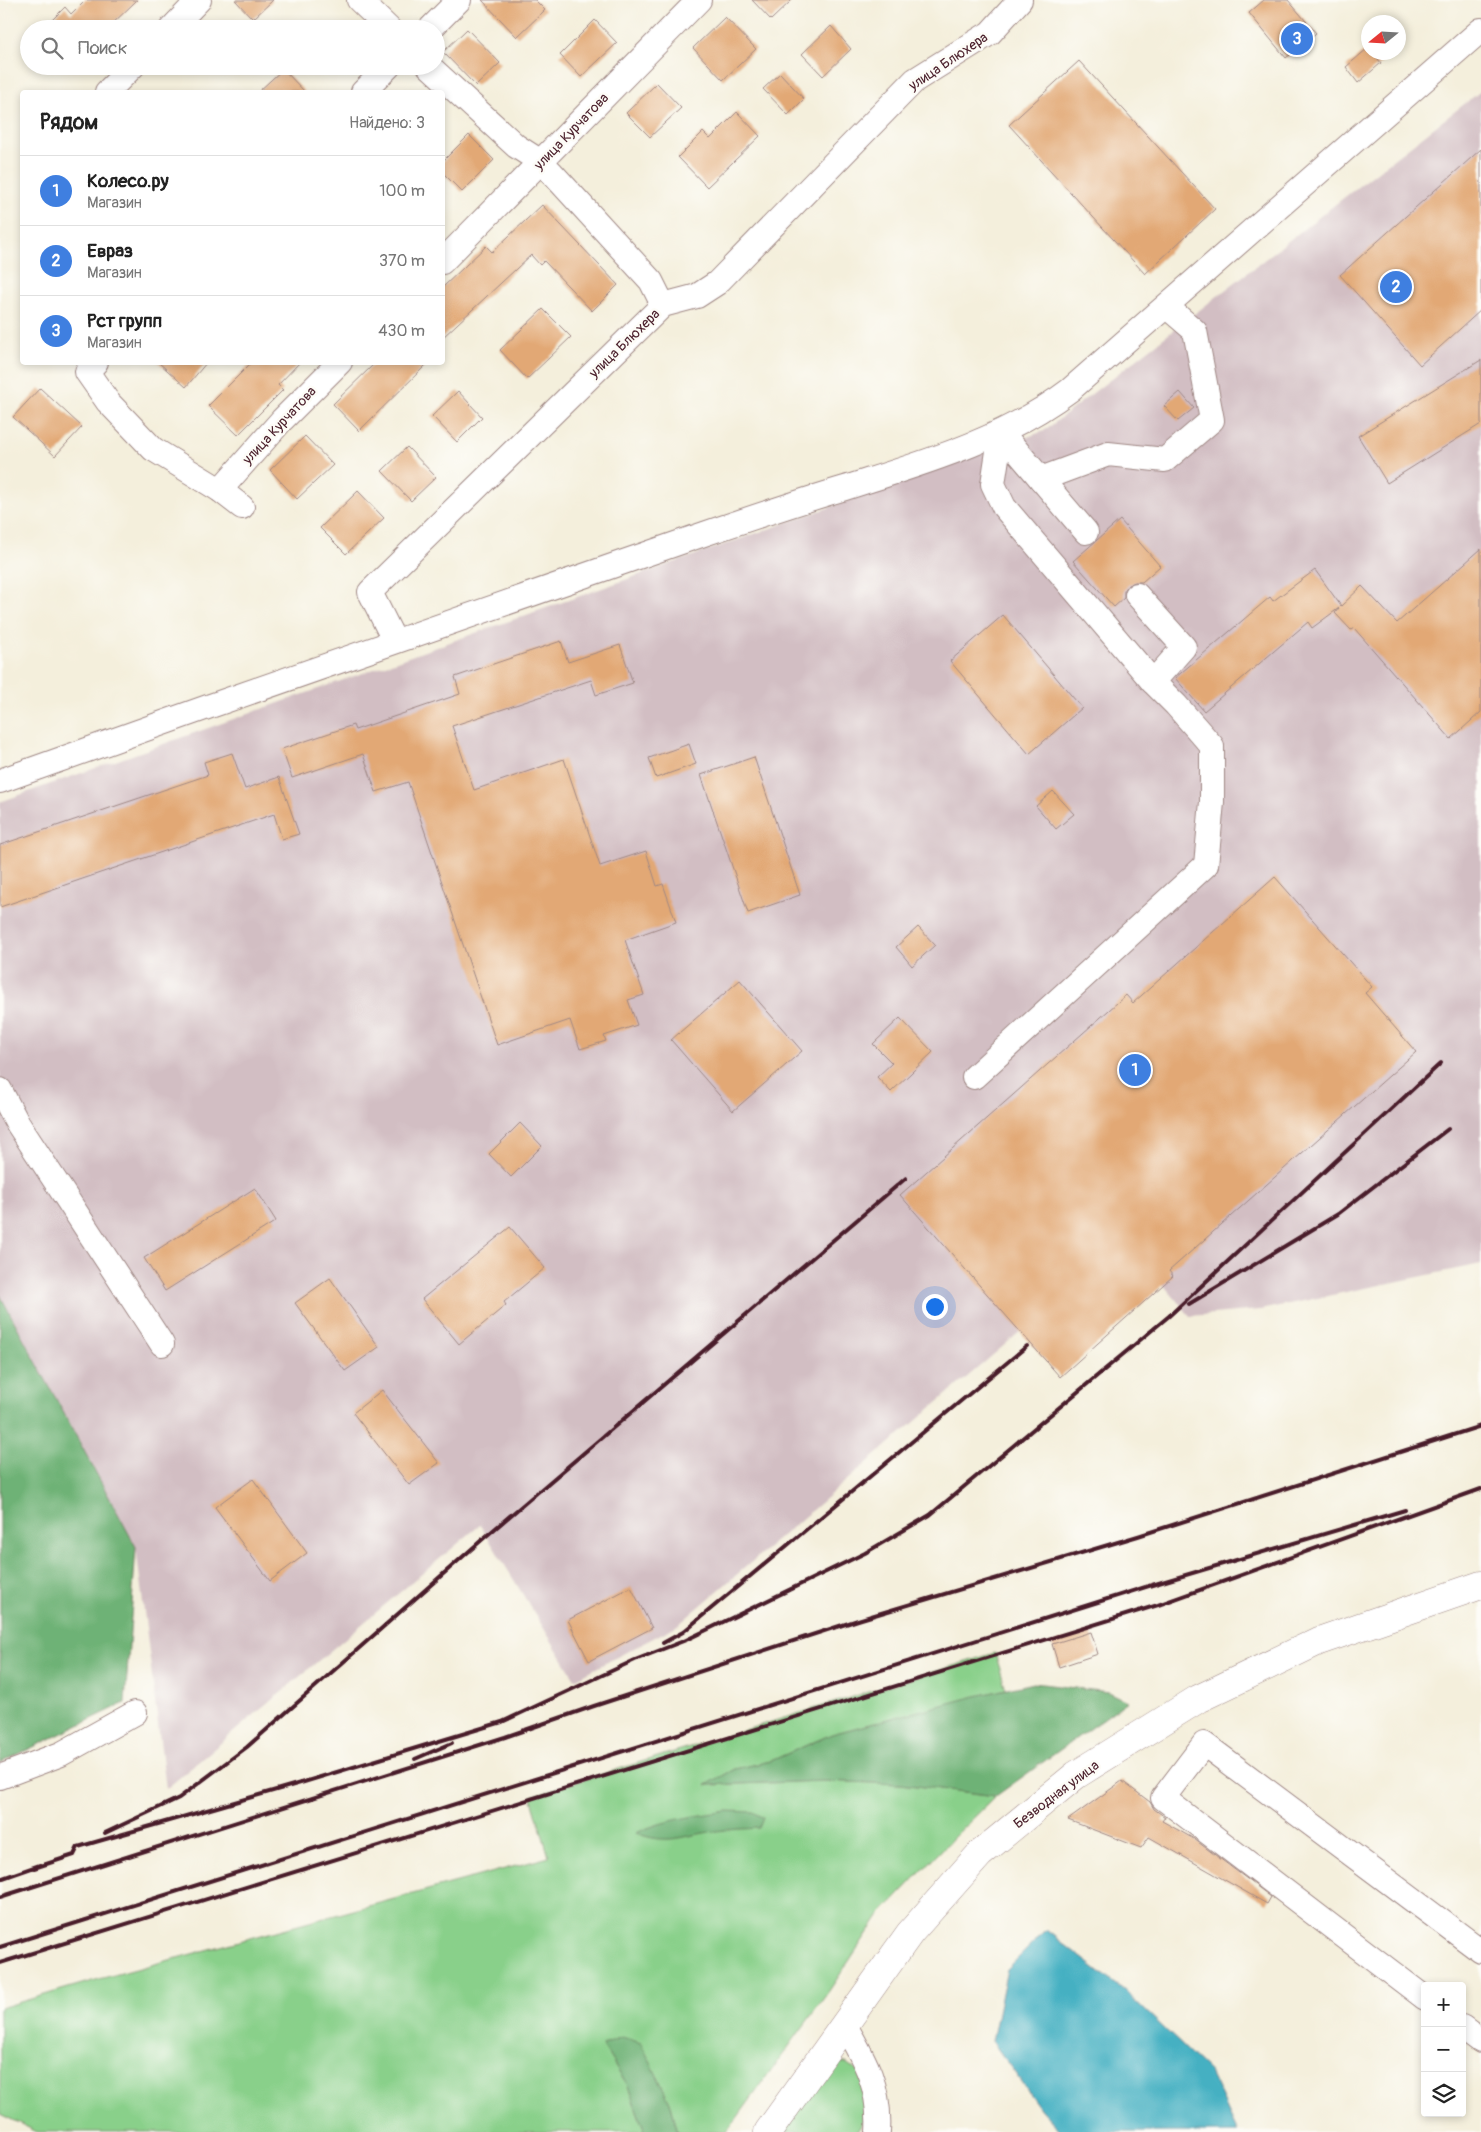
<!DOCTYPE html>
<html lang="ru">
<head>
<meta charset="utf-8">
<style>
	body { margin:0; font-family:Pangolin,sans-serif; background:#f6f6f6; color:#222 }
	.controls { position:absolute; right:15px; bottom:15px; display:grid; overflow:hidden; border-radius:5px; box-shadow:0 2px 8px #0003 }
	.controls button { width:45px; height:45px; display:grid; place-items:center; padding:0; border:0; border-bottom:1px solid #e0e0e0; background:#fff; color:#222; font:25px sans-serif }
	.compass { position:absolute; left:1361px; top:15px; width:45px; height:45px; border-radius:50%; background:#fff; box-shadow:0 2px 8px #0003; rotate:252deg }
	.you { position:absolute; left:934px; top:1306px; width:18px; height:18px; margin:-12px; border:4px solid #fff; border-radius:50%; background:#1a73e8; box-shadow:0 0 0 8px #1a73e833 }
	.badge { display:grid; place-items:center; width:32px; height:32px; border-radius:50%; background:#b45309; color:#fff; font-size:16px; font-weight:700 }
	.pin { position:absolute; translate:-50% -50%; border:2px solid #fff; box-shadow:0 1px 5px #0006 }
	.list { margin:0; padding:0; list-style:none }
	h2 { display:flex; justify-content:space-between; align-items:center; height:65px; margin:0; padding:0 20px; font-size:21px }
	h2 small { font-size:16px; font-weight:400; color:#767676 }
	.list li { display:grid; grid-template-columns:32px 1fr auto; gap:15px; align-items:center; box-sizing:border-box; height:70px; padding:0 20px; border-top:1px solid #e0e0e0 }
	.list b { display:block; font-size:19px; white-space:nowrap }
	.list p { margin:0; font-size:16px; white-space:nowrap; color:#767676 }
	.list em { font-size:16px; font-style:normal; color:#767676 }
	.icon { flex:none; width:28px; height:28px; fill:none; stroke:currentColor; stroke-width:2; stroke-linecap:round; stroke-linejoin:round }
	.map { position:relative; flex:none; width:1481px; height:2132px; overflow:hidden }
	.search { position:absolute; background:#fff; box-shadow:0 2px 8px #0003; left:20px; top:20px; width:425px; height:55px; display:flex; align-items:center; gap:12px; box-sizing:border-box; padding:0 18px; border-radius:28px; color:#767676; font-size:19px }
	.panel { position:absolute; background:#fff; box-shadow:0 2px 8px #0003; left:20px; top:90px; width:425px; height:275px; border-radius:5px }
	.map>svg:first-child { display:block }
	.industrial { fill:#d2bec3 }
	.green { fill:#89d08a; stroke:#6a785a }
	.forest { fill:#6eb276; stroke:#5c6850 }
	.water { fill:#44b0c2; stroke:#476876 }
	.building { fill:#e2a875 }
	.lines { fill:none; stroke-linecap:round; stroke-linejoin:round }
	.minor-casing { stroke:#9f8784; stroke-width:26 }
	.major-casing { stroke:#9f8784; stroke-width:29 }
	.minor { stroke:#fff; stroke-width:24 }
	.major { stroke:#fff; stroke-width:28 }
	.rail { stroke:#4a1f2b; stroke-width:4 }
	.labels { text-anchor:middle; stroke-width:5; stroke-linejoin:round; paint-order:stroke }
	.street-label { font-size:14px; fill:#4a1f2b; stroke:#fdfcf7 }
</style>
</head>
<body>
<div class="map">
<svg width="1481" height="2132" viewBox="0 0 1481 2132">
	<rect width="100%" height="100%" fill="#fdfcf7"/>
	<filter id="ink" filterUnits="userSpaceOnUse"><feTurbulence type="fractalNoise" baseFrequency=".02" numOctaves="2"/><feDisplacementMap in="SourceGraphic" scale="10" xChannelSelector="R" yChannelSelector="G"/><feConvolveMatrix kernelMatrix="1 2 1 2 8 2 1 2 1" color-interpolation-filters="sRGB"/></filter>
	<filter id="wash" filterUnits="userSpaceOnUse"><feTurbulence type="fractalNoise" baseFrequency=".0096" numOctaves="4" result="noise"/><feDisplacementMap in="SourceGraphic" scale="20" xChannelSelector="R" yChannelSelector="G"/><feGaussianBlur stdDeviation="1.12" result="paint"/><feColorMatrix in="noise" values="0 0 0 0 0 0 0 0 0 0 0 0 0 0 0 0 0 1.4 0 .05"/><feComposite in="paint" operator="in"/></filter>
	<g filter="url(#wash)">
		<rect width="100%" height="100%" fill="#f4efdc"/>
		<polygon class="industrial" points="1481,91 1481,1264 1260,1310 1190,1316 1126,1241 678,1625 575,1679 480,1525 166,1789 136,1547 0,1295 0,802 1044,431"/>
		<g class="green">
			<polygon points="995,1653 1006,1689 832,1734 771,1761 735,1769 707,1785 823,1781 901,1784 996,1796 954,1837 879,1916 829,1991 727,2132 678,2132 670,2102 622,2037 602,2045 627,2084 645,2132 37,2132 0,2114 0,2008 92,1981 549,1857 531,1796"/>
			<polygon points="830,2062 846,2063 861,2073 868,2114 856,2132 783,2132"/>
		</g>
		<g class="forest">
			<polygon points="0,1295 136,1547 125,1703 0,1763"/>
			<polygon points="1034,1683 1109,1692 1128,1701 996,1796 901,1784 823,1781 706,1785 735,1769 771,1761 832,1734 976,1696"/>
			<path d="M727,1811L753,1812L763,1818L759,1828C745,1829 731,1829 716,1831C685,1835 668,1846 636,1833C665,1819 697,1816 727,1811Z"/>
			<polygon points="622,2037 641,2043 670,2102 678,2132 645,2132 627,2084 602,2045"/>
		</g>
		<polygon class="water" points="1046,1930 1125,1991 1210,2072 1238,2132 1062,2132 1041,2110 992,2041 1007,1969"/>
		<g id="blocks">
			<g class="building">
				<polygon points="85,0 137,0 107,29 43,29 65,7 71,14"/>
				<polygon points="235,0 273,0 253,19"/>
				<polygon points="482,0 535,0 545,10 517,37"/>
				<polygon points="752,0 792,0 771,20"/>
				<polygon points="1264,0 1288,0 1316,33 1286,58 1249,13"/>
				<polygon points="725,17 756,49 723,80 693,48"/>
				<polygon points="595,20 617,43 581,77 560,55"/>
				<polygon points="831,26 851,49 823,76 802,54"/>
				<polygon points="467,29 500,63 476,86 443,52"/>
				<polygon points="1368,48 1368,52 1373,52 1381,63 1358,83 1346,67"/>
				<polygon points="1079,61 1215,209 1145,274 1009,125"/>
				<polygon points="283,69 305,92 258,92"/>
				<polygon points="780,73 804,99 788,115 763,89"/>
				<polygon points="657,83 681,108 650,137 626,113"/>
				<polygon points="737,112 760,136 707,187 678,157 703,132 710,139"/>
				<polygon points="469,135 494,160 462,192 442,172 442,162"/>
				<polygon points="1481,149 1481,310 1420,365 1340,275"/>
				<polygon points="542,205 618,285 592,311 544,261 540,265 531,255 442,338 442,288 486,246 492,252"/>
				<polygon points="543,309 571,337 527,379 500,350"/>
				<polygon points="1481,360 1481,424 1387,483 1358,436"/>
				<polygon points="158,362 207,362 186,387"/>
				<polygon points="252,362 300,362 278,385 283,390 238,435 208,406"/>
				<polygon points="376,362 429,362 359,431 333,404"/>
				<polygon points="40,388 82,427 55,456 13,417"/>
				<polygon points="458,391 482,417 457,442 432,416"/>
				<polygon points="1180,392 1194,408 1178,421 1164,406"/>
				<polygon points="305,436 333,465 297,499 270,470"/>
				<polygon points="407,447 436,477 411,501 382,471"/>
				<polygon points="358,491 384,518 346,554 320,528"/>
				<polygon points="1120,520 1160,566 1142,582 1135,582 1128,585 1124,591 1124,598 1114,607 1073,561"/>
				<polygon points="1481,549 1481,712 1451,739 1354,628 1351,630 1335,613 1339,608 1312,628 1308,622 1204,711 1175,678 1270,597 1273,601 1315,570 1341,606 1362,586 1397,623"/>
				<polygon points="1003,615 1082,708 1029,754 950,661"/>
				<polygon points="561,641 568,662 620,645 633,683 596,695 591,680 452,726 474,790 564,759 600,866 646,851 657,886 663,884 676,922 625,940 644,995 628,1000 637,1025 604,1036 606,1041 580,1049 570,1020 497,1045 408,782 376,792 363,754 292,778 282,749 353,725 355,730 460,694 455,677"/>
				<polygon points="689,744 696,764 656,778 649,758"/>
				<polygon points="232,753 245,789 279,777 299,834 282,839 274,814 0,907 0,845 208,775 204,762"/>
				<polygon points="754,757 800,895 748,913 701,775"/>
				<polygon points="1053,791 1074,814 1056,829 1036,806"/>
				<polygon points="1275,877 1372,987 1365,993 1416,1052 1169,1271 1173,1276 1060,1377 900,1195 1126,995 1133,1003"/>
				<polygon points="918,927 935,945 912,966 896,947"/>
				<polygon points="740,980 802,1051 733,1111 671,1040"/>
				<polygon points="900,1018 933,1052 891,1092 877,1077 892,1063 873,1044"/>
				<polygon points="520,1123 542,1146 511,1177 489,1154"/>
				<polygon points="255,1188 276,1221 165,1291 144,1258"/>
				<polygon points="510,1227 545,1268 504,1302 506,1305 459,1344 422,1299"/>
				<polygon points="330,1278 379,1347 345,1371 295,1303"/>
				<polygon points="382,1390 439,1463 409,1485 353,1413"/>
				<polygon points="253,1479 307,1553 270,1581 215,1507"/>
				<polygon points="631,1587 652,1628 589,1661 568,1620"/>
				<polygon points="1091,1632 1098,1654 1059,1667 1052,1644"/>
				<polygon points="1122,1781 1150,1802 1154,1809 1165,1817 1162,1821 1194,1839 1271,1897 1267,1904 1149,1837 1141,1848 1068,1820"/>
			</g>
		</g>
	</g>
	<g filter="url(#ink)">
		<use href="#blocks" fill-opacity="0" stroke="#9f8784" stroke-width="1"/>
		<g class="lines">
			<g class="minor-casing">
				<g id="minor">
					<polyline points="359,0 389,29"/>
					<polyline points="171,29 199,0"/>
					<polyline points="430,29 459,0"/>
					<polyline points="429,66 516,146 541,162 552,173 651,281 663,305"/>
					<polyline points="107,92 133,66"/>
					<polyline points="363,92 389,66"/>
					<polyline points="442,262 699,0"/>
					<polyline points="96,362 87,372 108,402 153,449 220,490 242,507"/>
					<polyline points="1041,479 1108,454 1165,460 1212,420 1195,331 1167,307"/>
					<polyline points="220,490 282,420 340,362"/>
					<polyline points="1137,595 1184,647 1153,682"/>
					<polyline points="394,640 370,592 663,305 697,296 717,283 915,80 990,33 1020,0"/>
					<path d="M0,781C234,697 468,615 704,534C751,518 798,502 845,488C923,463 1004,440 1070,390L1481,30"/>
					<polyline points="974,1077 1206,865 1212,802 1212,746 1176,705 1153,682 1004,507 993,484 1001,432 1086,532"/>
					<polyline points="0,1090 18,1124 162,1344"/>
					<polyline points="0,1777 61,1754 135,1713"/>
					<polyline points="1425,1998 1163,1798 1204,1744 1481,1951"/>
					<path d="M844,2024C865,2060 881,2088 878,2132"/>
					<polyline points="1462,2027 1481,2041"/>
				</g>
			</g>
			<g class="major-casing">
				<polyline id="major" points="768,2132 910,1933 980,1854 1076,1775 1198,1699 1319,1641 1481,1585"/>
			</g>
			<use href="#minor" class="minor"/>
			<use href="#major" class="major"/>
			<g class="rail">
				<polyline points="1189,1304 1338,1214 1448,1129"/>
				<polyline points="663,1643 683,1632 1027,1346"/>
				<polyline points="415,1759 452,1743"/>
				<polyline points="105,1833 179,1798 247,1747 484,1538 906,1178"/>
				<polyline points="34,1868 74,1855 78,1847 304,1782 502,1722 635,1660 686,1640 865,1553 930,1515 1169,1316 1441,1063"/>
				<polyline points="0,1879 40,1865"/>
				<polyline points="0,1897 505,1737 594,1706 858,1620 1138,1536 1481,1426"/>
				<polyline points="0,1947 1152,1585 1405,1510"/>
				<polyline points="0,1963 1158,1605 1481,1489"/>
			</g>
		</g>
	</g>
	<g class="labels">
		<g class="street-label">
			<text transform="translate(948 61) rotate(-34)" y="5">улица Блюхера</text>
			<text transform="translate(571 131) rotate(-46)" y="5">улица Курчатова</text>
			<text transform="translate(624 343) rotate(-44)" y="5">улица Блюхера</text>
			<text transform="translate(279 425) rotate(-47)" y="5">улица Курчатова</text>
			<text transform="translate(1056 1794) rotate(-37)" y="5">Безводная улица</text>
		</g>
	</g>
</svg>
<div class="controls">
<button>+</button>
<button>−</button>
<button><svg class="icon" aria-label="layers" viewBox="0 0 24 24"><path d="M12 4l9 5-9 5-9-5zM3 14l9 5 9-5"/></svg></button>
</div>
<svg class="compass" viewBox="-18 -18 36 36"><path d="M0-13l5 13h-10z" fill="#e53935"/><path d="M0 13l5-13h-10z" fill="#767676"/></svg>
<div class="you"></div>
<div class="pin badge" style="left:1135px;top:1070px;background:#3f7fe0">1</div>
<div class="pin badge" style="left:1396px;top:287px;background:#3f7fe0">2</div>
<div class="pin badge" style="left:1297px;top:39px;background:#3f7fe0">3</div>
<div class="search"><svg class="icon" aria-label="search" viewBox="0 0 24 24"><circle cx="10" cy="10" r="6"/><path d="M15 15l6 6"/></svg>Поиск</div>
<section class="panel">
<h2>Рядом<small>Найдено: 3</small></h2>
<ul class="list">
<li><span class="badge" style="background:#3f7fe0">1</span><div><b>Колесо.ру</b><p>Магазин</p></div><em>100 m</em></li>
<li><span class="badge" style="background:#3f7fe0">2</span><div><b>Евраз</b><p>Магазин</p></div><em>370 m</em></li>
<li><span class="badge" style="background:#3f7fe0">3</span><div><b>Рст групп</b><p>Магазин</p></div><em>430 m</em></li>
</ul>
</section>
</div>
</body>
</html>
